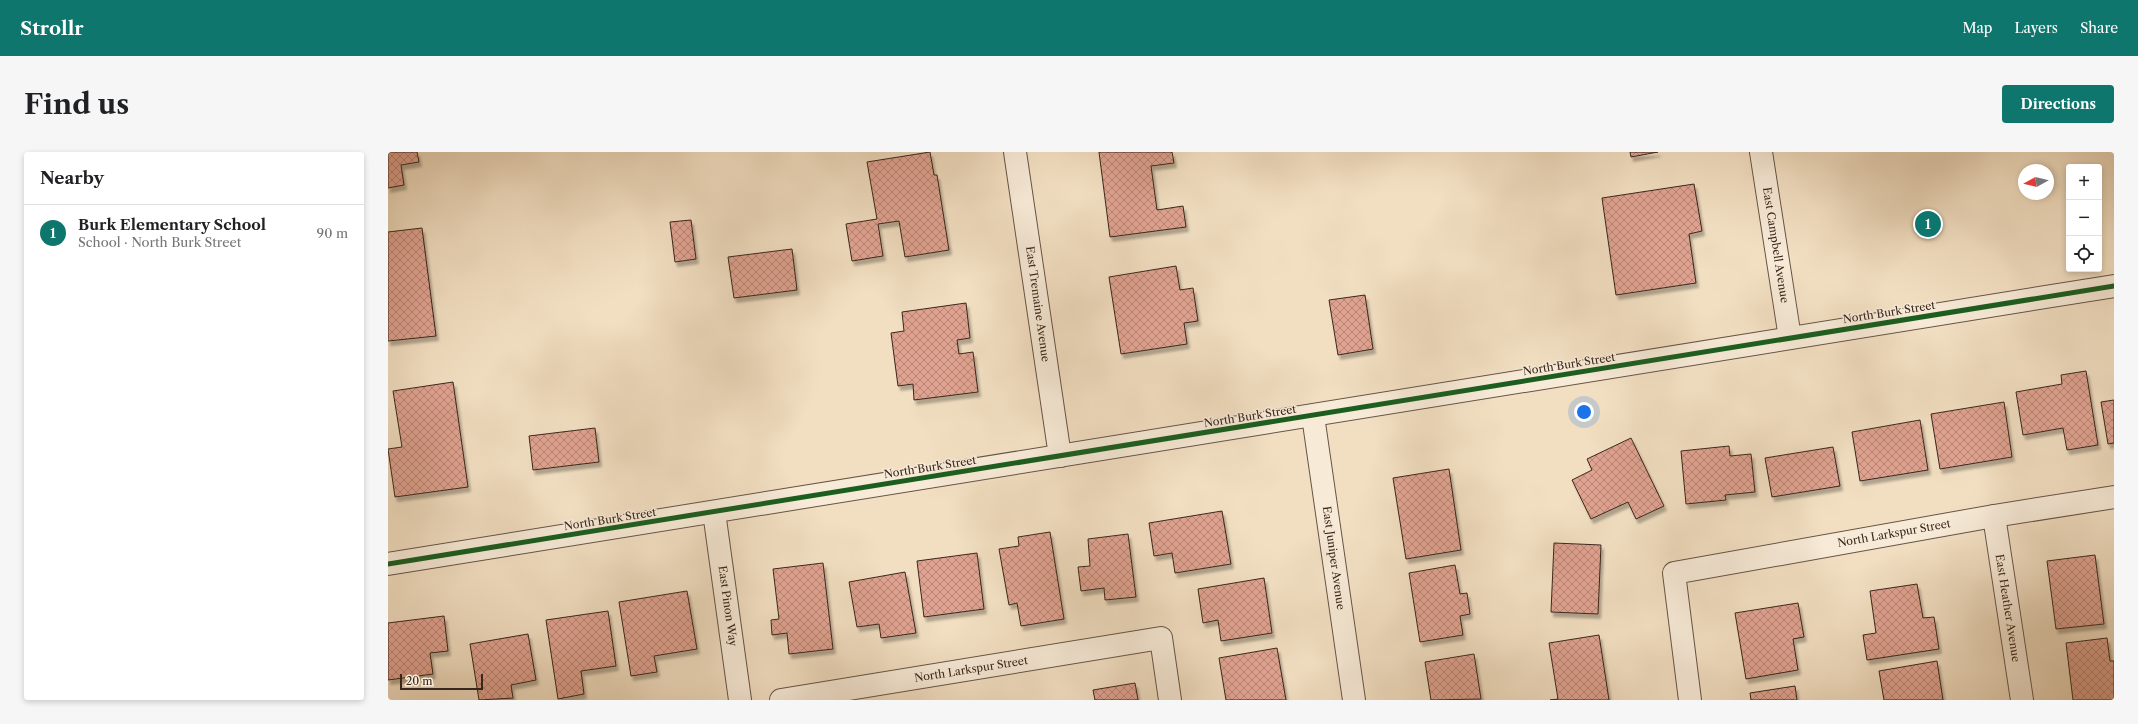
<!DOCTYPE html>
<html lang="en">
<head>
<meta charset="utf-8">
<style>
	body { margin:0; font-family:"Libre Caslon Text",serif; background:#f6f6f6; color:#202124 }
	.controls { position:absolute; right:12px; top:12px; display:grid; overflow:hidden; border-radius:4px; box-shadow:0 2px 6px #0003 }
	.controls button { width:36px; height:36px; display:grid; place-items:center; padding:0; border:0; border-bottom:1px solid #e0e0e0; background:#fff; color:#202124; font:20px sans-serif }
	.compass { position:absolute; left:1630px; top:12px; width:36px; height:36px; border-radius:50%; background:#fff; box-shadow:0 2px 6px #0003; rotate:262deg }
	.scale { position:absolute; left:12px; bottom:10px; width:83px; box-sizing:border-box; padding-left:4px; border:2px solid #39261c; border-top:0; font-size:11px; line-height:14px; white-space:nowrap; color:#39261c; -webkit-text-stroke:3px #f7ead7; paint-order:stroke }
	.you { position:absolute; left:1196px; top:260px; width:14px; height:14px; margin:-10px; border:3px solid #fff; border-radius:50%; background:#1a73e8; box-shadow:0 0 0 6px #1a73e833 }
	.badge { display:grid; place-items:center; width:26px; height:26px; border-radius:50%; background:#0f766e; color:#fff; font-size:13px; font-weight:700 }
	.pin { position:absolute; translate:-50% -50%; border:2px solid #fff; box-shadow:0 1px 4px #0006 }
	.list { margin:0; padding:0; list-style:none }
	h2 { display:flex; justify-content:space-between; align-items:center; height:52px; margin:0; padding:0 16px; font-size:17px }
	h2 small { font-size:13px; font-weight:400; color:#757577 }
	.list li { display:grid; grid-template-columns:26px 1fr auto; gap:12px; align-items:center; box-sizing:border-box; height:56px; padding:0 16px; border-top:1px solid #e0e0e0 }
	.list b { display:block; font-size:15px; white-space:nowrap }
	.list p { margin:0; font-size:13px; white-space:nowrap; color:#757577 }
	.list em { font-size:13px; font-style:normal; color:#757577 }
	.icon { flex:none; width:22px; height:22px; fill:none; stroke:currentColor; stroke-width:2; stroke-linecap:round; stroke-linejoin:round }
	.map { position:relative; flex:none; width:1726px; height:548px; overflow:hidden; border-radius:4px }
	header { display:flex; align-items:center; gap:24px; box-sizing:border-box; height:56px; padding:0 20px; background:#0f766e; color:#fff }
	header strong { font-size:19px }
	nav { display:flex; gap:22px; margin-inline-start:auto; font-size:14px }
	.intro { display:flex; align-items:center; justify-content:space-between; box-sizing:border-box; height:96px; padding:0 24px }
	h1 { margin:0; font-size:28px }
	.button { padding:10px 18px; border-radius:4px; background:#0f766e; color:#fff; font-size:14px; font-weight:700 }
	main { display:flex; gap:24px; padding:0 24px }
	aside { flex:1; background:#fff; border-radius:4px; box-shadow:0 2px 6px #0003 }
	.map>svg:first-child { display:block }
	.building { fill:url(#building-cross-hatch); stroke:#39261c; filter:url(#shadow) }
	.lines { fill:none; stroke-linecap:round; stroke-linejoin:round }
	.minor-casing { stroke:#675446; stroke-width:24 }
	.minor { stroke:#f7ead7; stroke-width:22 }
	.cycleway-casing { stroke:#f7ead7; stroke-width:8 }
	.cycleway { stroke:#1b5e20; stroke-width:5 }
	.labels { text-anchor:middle; stroke-width:3; stroke-linejoin:round; paint-order:stroke }
	.street-label { font-size:11px; fill:#39261c; stroke:#f7ead7 }
</style>
</head>
<body>
<header>
<strong>Strollr</strong>
<nav><a>Map</a><a>Layers</a><a>Share</a></nav>
</header>
<div class="intro"><h1>Find us</h1><a class="button">Directions</a></div>
<main>
<aside>
<h2>Nearby<small></small></h2>
<ul class="list">
<li><span class="badge">1</span><div><b>Burk Elementary School</b><p>School · North Burk Street</p></div><em>90 m</em></li>
</ul>
</aside>
<div class="map">
<svg width="1726" height="548" viewBox="0 0 1726 548">
	<defs>
		<pattern id="building-cross-hatch" width="8" height="8" patternUnits="userSpaceOnUse"><rect width="8" height="8" fill="#e1a391"/><path d="M0 0l8 8M0 8l8-8" fill="none" stroke="#b78576"/></pattern>
		<filter id="shadow"><feDropShadow dx="2.5" dy="4.5" stdDeviation="1" flood-color="#0004"/></filter>
	</defs>
	<rect width="100%" height="100%" fill="#f2dfc2"/>
	<filter id="stains"><feTurbulence type="fractalNoise" baseFrequency=".005" numOctaves="4"/><feColorMatrix values="0 0 0 0 .2 0 0 0 0 .09 0 0 0 0 .02 0 0 0 .5 -.17"/></filter>
	<radialGradient id="worn" r=".72"><stop offset=".6" stop-color="#630" stop-opacity="0"/><stop offset="1" stop-color="#630" stop-opacity=".3"/></radialGradient>
	<g class="building">
		<polygon points="0,0 29,0 31,10 13,13 16,33 0,36"/>
		<polygon points="542,0 546,23 549,23 561,98 517,105 511,69 490,72 495,104 464,109 458,72 489,67 479,10"/>
		<polygon points="711,0 784,0 786,11 763,14 769,58 795,54 798,75 722,85"/>
		<polygon points="1242,0 1270,0 1243,5"/>
		<polygon points="1306,32 1314,79 1301,82 1308,131 1228,143 1214,46"/>
		<polygon points="303,68 308,107 287,110 282,70"/>
		<polygon points="34,76 48,184 0,189 0,80"/>
		<polygon points="404,97 409,138 346,146 340,105"/>
		<polygon points="788,114 792,138 805,136 810,169 796,171 799,192 733,202 721,125"/>
		<polygon points="977,143 985,197 950,203 941,148"/>
		<polygon points="578,151 582,186 569,188 571,202 585,200 590,240 526,248 525,232 510,234 503,181 516,179 514,160"/>
		<polygon points="1698,219 1710,293 1679,298 1675,276 1635,283 1628,240 1674,232 1673,223"/>
		<polygon points="65,230 80,335 7,345 0,297 14,295 5,239"/>
		<polygon points="1726,248 1726,291 1720,292 1713,250"/>
		<polygon points="1616,250 1624,305 1552,317 1543,262"/>
		<polygon points="1532,268 1540,318 1472,329 1464,280"/>
		<polygon points="207,276 211,310 145,318 141,284"/>
		<polygon points="1243,286 1276,354 1248,367 1240,350 1203,367 1184,328 1204,318 1199,307"/>
		<polygon points="1341,294 1342,304 1363,302 1367,340 1337,343 1338,348 1298,352 1293,299"/>
		<polygon points="1445,295 1452,334 1384,345 1377,306"/>
		<polygon points="1061,317 1073,398 1018,407 1005,326"/>
		<polygon points="834,359 843,412 787,421 784,401 766,404 761,371"/>
		<polygon points="662,380 676,467 633,474 629,451 621,453 611,397 631,394 630,385"/>
		<polygon points="740,382 748,445 717,448 716,436 693,439 690,415 702,414 700,387"/>
		<polygon points="1166,391 1213,393 1210,462 1163,460"/>
		<polygon points="589,401 596,457 536,465 529,409"/>
		<polygon points="1707,403 1716,472 1668,477 1659,409"/>
		<polygon points="435,411 445,497 401,502 399,481 384,483 383,468 391,467 385,417"/>
		<polygon points="1067,413 1072,442 1079,441 1082,462 1072,464 1075,483 1032,490 1021,421"/>
		<polygon points="517,420 528,481 493,486 491,472 469,475 461,430"/>
		<polygon points="876,426 884,481 833,489 830,468 815,471 810,437"/>
		<polygon points="1529,432 1535,466 1546,465 1551,497 1479,508 1475,483 1488,481 1482,439"/>
		<polygon points="299,439 309,497 266,504 269,520 243,524 231,450"/>
		<polygon points="1410,451 1416,485 1405,487 1410,518 1358,527 1347,461"/>
		<polygon points="220,459 228,514 193,519 196,542 170,547 158,468"/>
		<polygon points="56,464 60,499 42,501 45,522 0,528 0,471"/>
		<polygon points="140,482 148,528 123,533 125,546 91,548 82,492"/>
		<polygon points="1211,483 1221,548 1162,548 1170,547 1161,491"/>
		<polygon points="1719,486 1722,509 1726,509 1726,548 1685,548 1678,491"/>
		<polygon points="889,496 898,548 838,548 831,506"/>
		<polygon points="1086,502 1093,547 1043,548 1037,510"/>
		<polygon points="1549,509 1555,548 1496,548 1491,519"/>
		<polygon points="747,531 750,548 707,548 705,538"/>
		<polygon points="1407,534 1409,548 1363,548 1362,541"/>
	</g>
	<g class="lines">
		<g class="minor-casing">
			<g id="minor">
				<polyline points="627,0 672,304"/>
				<polyline points="1373,0 1402,186"/>
				<polyline points="925,264 966,548"/>
				<polyline points="326,360 352,548"/>
				<polyline points="1606,364 1634,548"/>
				<polyline points="0,412 1726,134"/>
				<polyline points="393,548 773,486 782,548"/>
				<polyline points="1302,548 1286,421 1606,364 1726,345"/>
			</g>
		</g>
		<use href="#minor" class="minor"/>
		<g class="cycleway-casing">
			<polyline id="cycleway" points="0,412 1726,134"/>
		</g>
		<use href="#cycleway" class="cycleway"/>
	</g>
	<g class="labels">
		<g class="street-label">
			<text transform="translate(1388 93) rotate(81)" y="4">East Campbell Avenue</text>
			<text transform="translate(650 152) rotate(82)" y="4">East Tremaine Avenue</text>
			<text transform="translate(1501 160) rotate(-9)" y="4">North Burk Street</text>
			<text transform="translate(1181 212) rotate(-9)" y="4">North Burk Street</text>
			<text transform="translate(862 264) rotate(-9)" y="4">North Burk Street</text>
			<text transform="translate(542 315) rotate(-9)" y="4">North Burk Street</text>
			<text transform="translate(222 367) rotate(-9)" y="4">North Burk Street</text>
			<text transform="translate(1506 381) rotate(-10)" y="4">North Larkspur Street</text>
			<text transform="translate(946 406) rotate(82)" y="4">East Juniper Avenue</text>
			<text transform="translate(340 454) rotate(82)" y="4">East Pinon Way</text>
			<text transform="translate(1620 456) rotate(81)" y="4">East Heather Avenue</text>
			<text transform="translate(583 517) rotate(-9)" y="4">North Larkspur Street</text>
		</g>
	</g>
	<rect width="100%" height="100%" filter="url(#stains)"/>
	<rect width="100%" height="100%" fill="url(#worn)"/>
</svg>
<div class="controls">
<button>+</button>
<button>−</button>
<button><svg class="icon" aria-label="locate" viewBox="0 0 24 24"><circle cx="12" cy="12" r="6"/><path d="M12 2v4M12 18v4M2 12h4M18 12h4"/></svg></button>
</div>
<svg class="compass" viewBox="-18 -18 36 36"><path d="M0-13l5 13h-10z" fill="#e53935"/><path d="M0 13l5-13h-10z" fill="#757577"/></svg>
<div class="scale">20 m</div>
<div class="you"></div>
<div class="pin badge" style="left:1540px;top:72px">1</div>
</div>
</main>
</body>
</html>
